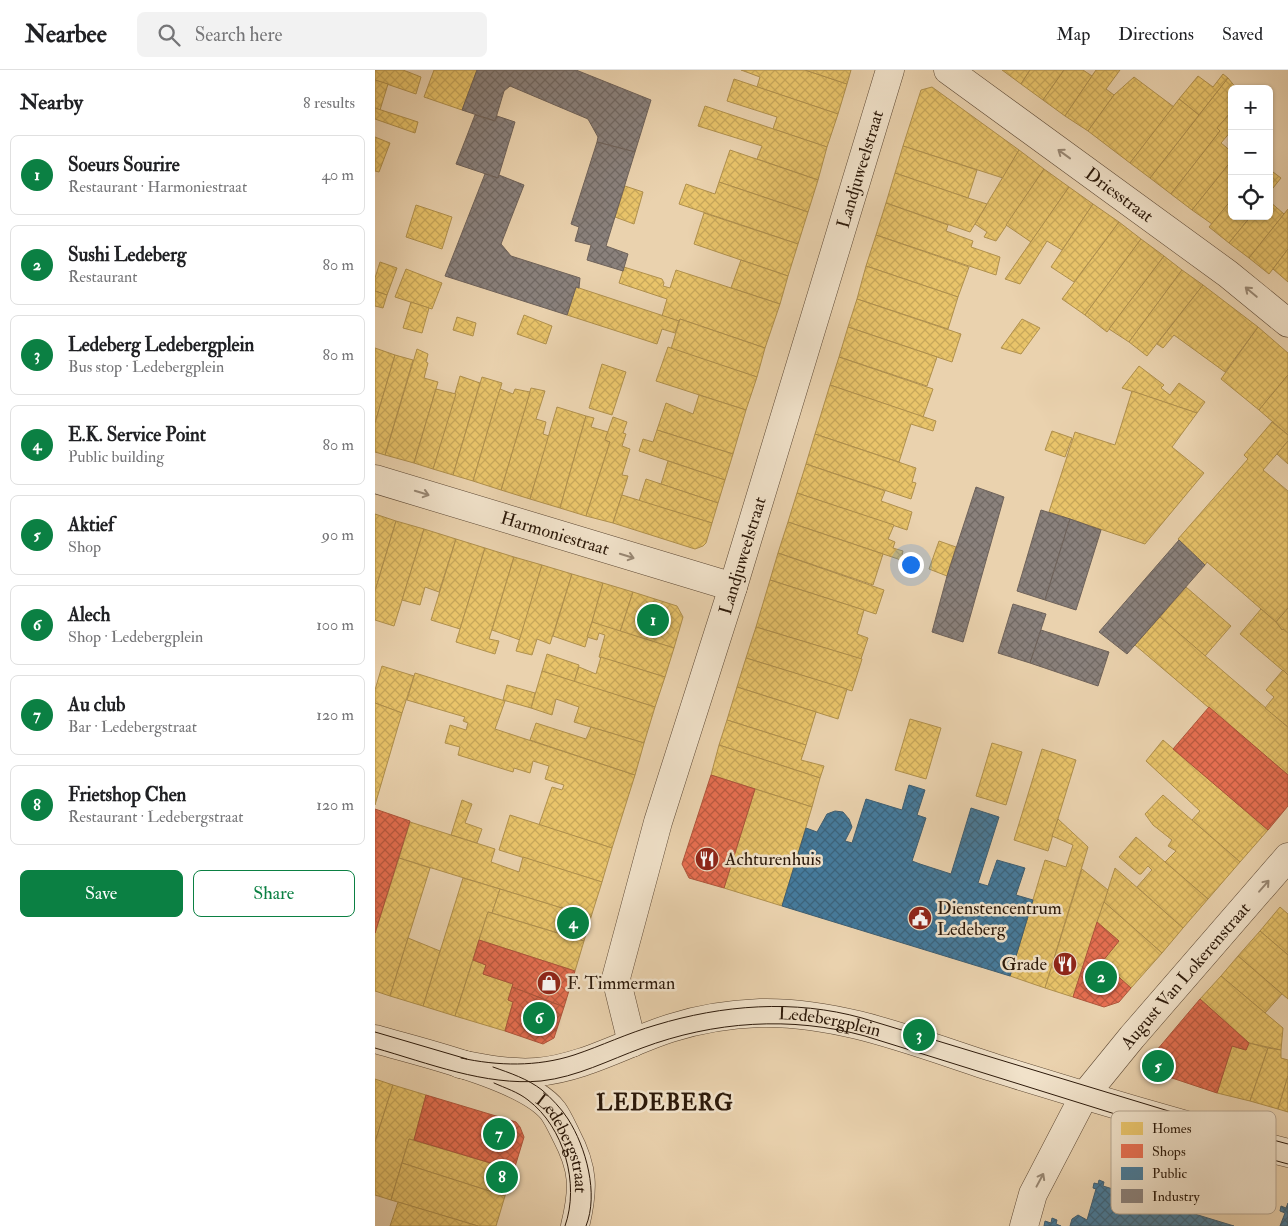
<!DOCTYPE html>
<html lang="en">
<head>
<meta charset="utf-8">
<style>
	body { margin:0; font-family:"IM FELL Double Pica",serif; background:#f2f2f2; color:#202124 }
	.controls { position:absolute; right:15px; top:15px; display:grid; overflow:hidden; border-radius:8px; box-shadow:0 1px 4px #0004 }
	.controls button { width:45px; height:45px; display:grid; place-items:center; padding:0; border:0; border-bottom:1px solid #e0e0e0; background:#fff; color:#202124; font:25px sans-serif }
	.you { position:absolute; left:535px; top:494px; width:18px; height:18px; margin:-12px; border:4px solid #fff; border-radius:50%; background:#1a73e8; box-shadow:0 0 0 8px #1a73e833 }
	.badge { display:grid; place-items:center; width:32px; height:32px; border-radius:50%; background:#0b8043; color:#fff; font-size:16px; font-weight:700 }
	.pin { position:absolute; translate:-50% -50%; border:2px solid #fff; box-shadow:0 1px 5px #0006 }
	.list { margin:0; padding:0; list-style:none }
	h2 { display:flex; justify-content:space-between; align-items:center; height:65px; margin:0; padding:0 20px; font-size:21px }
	h2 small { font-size:16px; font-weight:400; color:#757577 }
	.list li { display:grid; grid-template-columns:32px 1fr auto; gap:15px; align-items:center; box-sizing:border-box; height:80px; margin:0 10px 10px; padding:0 10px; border:1px solid #e0e0e0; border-radius:8px }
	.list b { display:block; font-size:19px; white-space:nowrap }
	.list p { margin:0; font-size:16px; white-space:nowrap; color:#757577 }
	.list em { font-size:16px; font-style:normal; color:#757577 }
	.actions { display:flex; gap:10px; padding:15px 20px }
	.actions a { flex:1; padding:11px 0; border:1px solid #0b8043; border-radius:8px; text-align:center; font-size:18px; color:#0b8043 }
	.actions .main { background:#0b8043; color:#fff }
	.icon { flex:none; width:28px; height:28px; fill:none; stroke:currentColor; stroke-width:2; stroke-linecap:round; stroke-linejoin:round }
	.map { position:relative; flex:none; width:913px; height:1156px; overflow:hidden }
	header { display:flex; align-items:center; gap:30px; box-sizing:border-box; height:70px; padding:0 25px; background:#fff; border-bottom:1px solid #e0e0e0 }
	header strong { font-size:24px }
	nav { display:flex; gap:28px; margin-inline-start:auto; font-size:18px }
	.search { width:350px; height:45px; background:#f2f2f2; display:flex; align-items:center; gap:12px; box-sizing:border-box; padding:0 18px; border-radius:8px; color:#757577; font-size:19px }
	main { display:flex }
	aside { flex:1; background:#fff }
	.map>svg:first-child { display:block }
	.homes { fill:url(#homes-cross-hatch); stroke:#b0904d }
	.shops { fill:url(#shops-cross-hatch); stroke:#af553b }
	.public { fill:url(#public-cross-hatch); stroke:#3d5d71 }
	.industry { fill:url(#industry-cross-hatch); stroke:#6e625a }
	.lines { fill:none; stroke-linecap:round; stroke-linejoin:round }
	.minor-casing { stroke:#5b4632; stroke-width:29 }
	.minor { stroke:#f1e2ca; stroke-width:28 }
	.tram { stroke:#2b1809; stroke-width:1 }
	.oneway { stroke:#988773 }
	.labels { text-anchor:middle; stroke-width:5; stroke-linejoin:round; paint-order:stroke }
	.street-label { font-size:18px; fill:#2b1809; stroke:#f1e2ca }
	.poi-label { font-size:18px; fill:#2b1809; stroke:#f1e2ca; text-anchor:start }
	.district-label { font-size:22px; font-weight:bold; letter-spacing:1px; fill:#2b1809; stroke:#f1e2ca }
	.key { fill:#f1e2ca; stroke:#b6a590; stroke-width:1 }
	.key-label { font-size:14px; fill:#2b1809 }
</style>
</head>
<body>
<header>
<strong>Nearbee</strong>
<div class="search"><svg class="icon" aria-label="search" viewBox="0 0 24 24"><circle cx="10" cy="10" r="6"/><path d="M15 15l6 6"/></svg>Search here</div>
<nav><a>Map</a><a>Directions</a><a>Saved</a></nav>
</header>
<main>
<aside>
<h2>Nearby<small>8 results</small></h2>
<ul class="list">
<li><span class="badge">1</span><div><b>Soeurs Sourire</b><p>Restaurant · Harmoniestraat</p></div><em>40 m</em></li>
<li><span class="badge">2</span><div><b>Sushi Ledeberg</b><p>Restaurant</p></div><em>80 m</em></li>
<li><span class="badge">3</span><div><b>Ledeberg Ledebergplein</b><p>Bus stop · Ledebergplein</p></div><em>80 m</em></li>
<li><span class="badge">4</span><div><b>E.K. Service Point</b><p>Public building</p></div><em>80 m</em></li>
<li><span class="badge">5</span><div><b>Aktief</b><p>Shop</p></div><em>90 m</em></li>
<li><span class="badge">6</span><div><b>Alech</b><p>Shop · Ledebergplein</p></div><em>100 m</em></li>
<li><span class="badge">7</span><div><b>Au club</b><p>Bar · Ledebergstraat</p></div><em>120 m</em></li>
<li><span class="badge">8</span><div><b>Frietshop Chen</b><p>Restaurant · Ledebergstraat</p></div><em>120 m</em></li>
</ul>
<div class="actions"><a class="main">Save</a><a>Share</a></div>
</aside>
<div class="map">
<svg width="913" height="1156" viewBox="0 0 913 1156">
	<defs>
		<pattern id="homes-cross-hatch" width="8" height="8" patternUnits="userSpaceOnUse" patternTransform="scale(1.25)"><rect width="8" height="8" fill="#e9c46a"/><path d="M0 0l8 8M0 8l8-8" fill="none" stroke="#c8a85b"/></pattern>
		<pattern id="shops-cross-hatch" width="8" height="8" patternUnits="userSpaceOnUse" patternTransform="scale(1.25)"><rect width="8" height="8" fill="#e76f51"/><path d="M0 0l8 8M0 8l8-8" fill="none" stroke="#bb5a41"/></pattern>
		<pattern id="public-cross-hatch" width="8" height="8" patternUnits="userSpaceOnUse" patternTransform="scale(1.25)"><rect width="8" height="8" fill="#457b9d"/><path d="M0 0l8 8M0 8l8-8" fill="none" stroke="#3a647e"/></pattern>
		<pattern id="industry-cross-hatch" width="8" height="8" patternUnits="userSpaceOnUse" patternTransform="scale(1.25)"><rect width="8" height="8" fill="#8a817c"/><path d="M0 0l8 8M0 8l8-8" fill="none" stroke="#716964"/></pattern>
	</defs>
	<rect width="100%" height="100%" fill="#ead2ae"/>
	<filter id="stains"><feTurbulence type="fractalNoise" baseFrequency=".004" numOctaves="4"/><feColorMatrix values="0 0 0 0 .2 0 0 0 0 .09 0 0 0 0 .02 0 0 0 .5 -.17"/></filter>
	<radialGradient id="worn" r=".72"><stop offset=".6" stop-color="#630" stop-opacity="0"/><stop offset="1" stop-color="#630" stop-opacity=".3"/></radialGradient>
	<g class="homes">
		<polygon points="0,0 28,0 46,7 41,24 0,10"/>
		<polygon points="59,0 102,0 87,40 49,27"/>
		<polygon points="366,0 430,0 472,14 463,44 382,17 385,7"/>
		<polygon points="430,0 476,0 472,14"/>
		<polygon points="627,0 655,0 646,14"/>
		<polygon points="655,0 689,0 668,30 646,14"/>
		<polygon points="689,0 708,0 717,6 690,46 668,30"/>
		<polygon points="721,0 745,0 731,19 739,25 713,61 690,46"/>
		<polygon points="848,4 853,8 824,45 804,29 823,6 838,17"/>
		<polygon points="759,7 799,37 755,93 713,61 739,25"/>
		<polygon points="853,8 862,19 857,19 857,41 842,58 845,61 796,124 775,108"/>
		<polygon points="359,9 463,44 452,77 398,59 402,47 352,31"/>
		<polygon points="0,10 13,14 5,40 0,38"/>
		<polygon points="557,17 644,80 628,108 528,76 546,20"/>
		<polygon points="804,29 824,45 775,108 755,93"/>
		<polygon points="330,36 452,77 443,110 382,89 387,76 323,56"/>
		<polygon points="0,38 43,52 40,63 0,49"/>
		<polygon points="857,41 857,60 846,73 857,82 857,90 817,140 796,124 845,61 842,58"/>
		<polygon points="0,67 15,73 4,102 0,101"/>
		<polygon points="528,76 602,100 593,128 520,103"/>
		<polygon points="355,80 443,110 433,142 344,112"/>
		<polygon points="644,80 669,99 621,171 609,167 612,162 600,154"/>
		<polygon points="857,90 857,129 837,154 817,140"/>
		<polygon points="669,99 694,117 656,172 631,155"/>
		<polygon points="894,99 906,108 894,123"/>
		<polygon points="520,103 593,128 612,134 595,162 511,133"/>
		<polygon points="344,112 433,142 423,174 304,134 311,114 340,124"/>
		<polygon points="250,116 268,122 259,154 240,147"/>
		<polygon points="694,117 718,134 687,180 672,171 645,214 630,209"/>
		<polygon points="857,129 857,146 876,146 854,173 834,157"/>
		<polygon points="894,131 909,144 874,188 854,173 876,146 894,146"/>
		<polygon points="511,133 573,155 571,161 598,171 596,177 625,187 621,205 501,165"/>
		<polygon points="718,134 744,152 699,212 676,197"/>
		<polygon points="41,135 77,147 67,179 31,167"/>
		<polygon points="913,139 913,179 894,204 874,188"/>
		<polygon points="329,143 423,174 413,206 319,174"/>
		<polygon points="744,152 766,169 710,245 687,229"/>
		<polygon points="501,165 594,197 583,227 491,196"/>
		<polygon points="766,169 789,186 732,262 710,245"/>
		<polygon points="913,179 913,212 898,199"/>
		<polygon points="789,186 807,200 754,272 734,259"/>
		<polygon points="366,190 413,206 405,234 356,218"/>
		<polygon points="5,192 22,198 12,225 0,221 0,208"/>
		<polygon points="491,196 583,227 573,259 482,229"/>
		<polygon points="249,197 287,209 289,213 288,216 295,218 301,200 405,234 390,278 305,249 304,251 287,246 292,229 244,213"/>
		<polygon points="31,199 67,213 57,239 20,227"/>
		<polygon points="807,200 828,215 772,286 754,272"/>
		<polygon points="828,215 883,257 850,302 799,265 788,278 782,274"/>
		<polygon points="201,217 304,251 300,263 287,259 282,274 192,245"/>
		<polygon points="0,221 12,225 8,238 0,236"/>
		<polygon points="482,229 586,264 577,292 473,257"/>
		<polygon points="36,232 54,238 47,263 28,258"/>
		<polygon points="149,245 177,256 171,274 142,264"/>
		<polygon points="82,247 101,253 98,266 78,260"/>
		<polygon points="305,249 390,278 382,307 296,279"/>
		<polygon points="647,249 665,258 646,284 626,278"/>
		<polygon points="473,257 562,287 552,316 464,287"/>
		<polygon points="883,257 913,283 913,305 884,340 846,309"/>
		<polygon points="293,277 382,307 371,340 281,311"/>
		<polygon points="0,278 20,285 0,353"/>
		<polygon points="42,279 53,284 51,292 53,293 49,308 63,312 39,393 10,385"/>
		<polygon points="20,285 38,290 10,385 0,382 0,353"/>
		<polygon points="464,287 558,319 548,347 455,315"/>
		<polygon points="227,294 251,302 237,345 214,338"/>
		<polygon points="764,296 789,315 786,318 795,325 804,313 830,332 822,343 747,318"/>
		<polygon points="913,305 913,365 884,340"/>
		<polygon points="85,306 105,313 78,405 58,399"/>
		<polygon points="107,307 127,313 98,411 78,405"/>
		<polygon points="455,315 561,351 558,361 536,354 524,392 440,364"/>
		<polygon points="156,318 170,321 161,349 171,352 168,364 174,366 155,429 126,420"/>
		<polygon points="61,319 81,324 58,399 39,393"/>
		<polygon points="125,319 138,324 140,319 155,322 126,420 98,411"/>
		<polygon points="757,321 822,343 797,377 829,403 770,474 674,442 700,362 740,375"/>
		<polygon points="324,325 371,340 358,384 282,360 291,333 318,344"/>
		<polygon points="182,337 211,346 185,438 155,429"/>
		<polygon points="211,346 219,348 216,357 233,362 230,370 235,372 211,446 185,438"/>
		<polygon points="238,347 252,352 248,363 251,364 247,376 255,379 247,405 253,406 238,453 211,446 235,372 230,370"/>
		<polygon points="897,352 913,365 913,371 888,400 913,421 913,538 901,552 832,492 830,495 803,469 873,389 869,385"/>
		<polygon points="282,360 358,384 350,410 264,381 268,369 278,372"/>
		<polygon points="677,361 697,368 690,387 670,380"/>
		<polygon points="440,364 541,398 537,412 541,413 536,429 431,394"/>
		<polygon points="913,371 913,394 902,384"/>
		<polygon points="293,391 350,410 343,433 286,414"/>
		<polygon points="431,394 510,421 506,431 537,442 532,460 422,423"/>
		<polygon points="271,409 343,433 337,453 264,431"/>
		<polygon points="422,423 519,455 513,469 520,472 518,478 528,481 526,490 413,452"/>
		<polygon points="247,425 337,453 331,473 328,476 320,479 238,453"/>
		<polygon points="0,444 21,451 0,521"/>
		<polygon points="21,451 49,459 19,556 0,550 0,521"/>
		<polygon points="413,452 508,484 498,515 403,483"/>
		<polygon points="49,459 81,469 64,522 50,517 45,535 27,530"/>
		<polygon points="81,469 110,478 85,559 56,550"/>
		<polygon points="564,471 581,477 572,506 554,499"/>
		<polygon points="110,478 139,487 114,569 124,571 120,584 81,572"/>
		<polygon points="403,483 509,520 501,544 395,510"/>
		<polygon points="139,487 167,495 145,570 117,560"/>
		<polygon points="167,495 197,504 175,574 162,569 157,585 141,581"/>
		<polygon points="197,504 228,513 210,577 178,566"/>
		<polygon points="395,510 489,540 482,564 493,568 486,589 381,557"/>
		<polygon points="228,513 258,522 245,562 217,552"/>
		<polygon points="811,517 856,556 830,586 785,547"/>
		<polygon points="258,522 302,536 308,547 299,578 245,562"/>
		<polygon points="913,538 913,563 908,559 907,560 901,552"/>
		<polygon points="886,539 901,552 907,560 908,559 913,563 913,605 865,564"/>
		<polygon points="785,547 913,657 913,705 760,575"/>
		<polygon points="217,552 299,578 290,607 224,587 230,565 224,563 222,570 212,567"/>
		<polygon points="381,557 487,589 477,621 371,588"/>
		<polygon points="172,584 204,595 199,612 167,601"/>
		<polygon points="226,587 290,607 280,637 199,612 204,597 221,604"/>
		<polygon points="371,588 472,619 463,649 362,617"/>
		<polygon points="7,596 39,606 27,643 0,633 0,620"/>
		<polygon points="908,600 913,605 913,657 890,638 899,627 891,620"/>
		<polygon points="167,601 280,637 269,673 199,652 204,637 181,629 177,645 156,638"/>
		<polygon points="40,603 130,631 120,659 260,705 237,778 164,755 177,717 187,720 189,715 170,709 174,696 158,691 155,703 139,698 138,702 83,685 85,677 70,673 75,655 91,660 93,653 88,651 90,647 32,630"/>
		<polygon points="132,615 160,623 156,638 128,630"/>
		<polygon points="362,617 441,642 431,675 352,650"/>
		<polygon points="0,633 27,643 0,735"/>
		<polygon points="535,649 566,658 551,709 520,700"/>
		<polygon points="352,650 431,675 426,690 449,696 445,708 344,675"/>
		<polygon points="161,653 211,669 216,657 269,673 260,705 155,670"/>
		<polygon points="788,670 893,760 865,792 817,750 825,741 771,691"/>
		<polygon points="617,673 647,682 631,735 601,726"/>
		<polygon points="344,675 445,708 437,737 336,705"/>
		<polygon points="667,679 701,690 673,781 639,770"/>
		<polygon points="380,719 437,737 407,836 349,818"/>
		<polygon points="788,725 865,792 833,829 790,792 801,781 793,776 797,770 778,755 770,744"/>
		<polygon points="87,730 97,734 90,753 107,759 102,773 76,765"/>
		<polygon points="135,745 237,778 227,812 124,780"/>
		<polygon points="683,749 713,777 670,918 635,906 670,790 691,797 698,775 677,766"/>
		<polygon points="35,752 120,779 116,792 144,802 148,787 227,812 216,847 24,788"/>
		<polygon points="761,767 833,829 808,858 762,817 777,800 773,796 766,804 764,804 744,787"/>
		<polygon points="24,788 55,798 15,926 0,921 0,863"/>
		<polygon points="740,798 808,858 787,883 729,832"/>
		<polygon points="707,799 733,820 698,927 670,918"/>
		<polygon points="88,808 125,819 117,843 113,842 80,946 48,936"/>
		<polygon points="125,819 216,847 209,871 117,843"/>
		<polygon points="729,832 787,883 756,918 727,892 744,871 722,852"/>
		<polygon points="905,837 913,844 913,885 885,861"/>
		<polygon points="113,842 209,871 200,901 104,870"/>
		<polygon points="885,861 913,885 913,929 863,886"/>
		<polygon points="33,868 65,881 48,936 15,926"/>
		<polygon points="863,886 907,924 890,943 846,906"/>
		<polygon points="98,890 111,895 108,904 138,914 133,930 138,932 130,961 80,946"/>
		<polygon points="846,906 908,958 906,980 874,973 825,929"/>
		<polygon points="874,973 893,978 875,1031 842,1023 857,976 871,980"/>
		<polygon points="893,978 906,980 906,988 913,990 913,1006 903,1039 875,1031"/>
		<polygon points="913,1006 913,1042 903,1039"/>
		<polygon points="0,1009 18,1015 0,1072"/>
		<polygon points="18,1015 51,1025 39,1070 34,1069 16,1130 0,1125 0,1072"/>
		<polygon points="34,1069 139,1100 130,1126 27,1093"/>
		<polygon points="27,1093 130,1126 121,1156 103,1156 16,1130"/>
		<polygon points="23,1132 103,1156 15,1156"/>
	</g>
	<g class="shops">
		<polygon points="834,637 913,705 913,736 893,760 798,679"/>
		<polygon points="336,705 380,719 349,818 314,808 307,794"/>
		<polygon points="0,739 35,751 0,863"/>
		<polygon points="722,852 744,871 727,892 756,918 744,932 729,937 698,927"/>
		<polygon points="104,870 200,901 189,937 137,917 138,914 108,904 111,895 98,890"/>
		<polygon points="137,917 189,937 179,968 168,974 130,961 138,932 133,930"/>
		<polygon points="825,929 874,973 871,980 857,976 842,1023 779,1002 776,987"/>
		<polygon points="51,1025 141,1052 145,1057 149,1067 139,1100 39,1070"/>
	</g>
	<g class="public">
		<polygon points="534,715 550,720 542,745 551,748 537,791 545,794 576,804 596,738 624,747 603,813 613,816 622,790 650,798 641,825 658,830 635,906 407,836 431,758 442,762 452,744 460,741 468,742 474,749 477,757 470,771 477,773 491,729 527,740"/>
		<polygon points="724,1110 729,1112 728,1116 859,1156 695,1156 697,1149 703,1145 712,1150 721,1119 718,1118 719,1113 723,1114"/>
		<polygon points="913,1133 913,1156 905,1156 910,1143 905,1141 906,1136 911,1138"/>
		<polygon points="677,1148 682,1150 681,1154 686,1156 669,1156 670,1151 676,1153"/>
	</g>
	<g class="industry">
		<polygon points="102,0 201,0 276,30 260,82 222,72 223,67 213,49 135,16 129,21 120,51 87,40"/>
		<polygon points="100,45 120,51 122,46 140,52 123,108 81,94"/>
		<polygon points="222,72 260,82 231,176 253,184 248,201 212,190 216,175 200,171 204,157 196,154"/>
		<polygon points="110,104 123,108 124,105 149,115 126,174 136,186 205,208 204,218 201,217 192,245 70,206"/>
		<polygon points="601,417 629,427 588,572 557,562 572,506"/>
		<polygon points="666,440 695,449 670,530 642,521"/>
		<polygon points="695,449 726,460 701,540 670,530"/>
		<polygon points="804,470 830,495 752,584 724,562"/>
		<polygon points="638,534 671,544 655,593 623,583"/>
		<polygon points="666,560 734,582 723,616 655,593"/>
	</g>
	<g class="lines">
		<g class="minor-casing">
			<g id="minor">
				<path id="s1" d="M573,0L853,204L913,253"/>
				<path id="s2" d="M0,409L358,517"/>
				<path id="s3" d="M0,969C44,982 151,1006 178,1041C183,1048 187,1057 191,1065C209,1099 209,1119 200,1156"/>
				<path id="s4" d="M257,973L241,908L283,752L358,517L515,0"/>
				<path id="s5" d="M85,994C110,999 136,1004 162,1002C209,998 252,972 296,958C324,949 357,944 385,943C467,941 547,975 623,999C719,1029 816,1057 913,1083"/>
				<path id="s6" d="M649,1156L658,1124L709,1026L757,967L913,787"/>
			</g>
		</g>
		<use href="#minor" class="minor"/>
		<g class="tram">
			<polyline points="0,962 92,989"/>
			<path d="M0,978C53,993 110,1016 166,1011C202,1007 234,990 267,978C339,951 416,946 490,966L817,1068L913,1094"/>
			<path d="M86,988C123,996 162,997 199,985C226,976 253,963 281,955C347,935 419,929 487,948L820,1049L913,1074"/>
			<path d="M118,997C135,1003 153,1009 167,1020C176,1028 186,1038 193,1049C211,1077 224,1124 211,1156"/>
			<path d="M119,1013C130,1018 143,1022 153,1030C189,1057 205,1114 190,1156"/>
		</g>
	</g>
	<defs><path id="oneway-shaft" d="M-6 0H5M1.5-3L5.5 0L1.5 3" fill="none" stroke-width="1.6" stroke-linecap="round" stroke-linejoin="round" transform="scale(1.25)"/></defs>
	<g class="oneway">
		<use href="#oneway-shaft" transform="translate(689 84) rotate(-144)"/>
		<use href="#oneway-shaft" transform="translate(876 222) rotate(-140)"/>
		<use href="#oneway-shaft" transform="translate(47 423) rotate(17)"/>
		<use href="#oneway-shaft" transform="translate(252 486) rotate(17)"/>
		<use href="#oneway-shaft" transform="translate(889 816) rotate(-49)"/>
		<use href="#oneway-shaft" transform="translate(665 1110) rotate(-62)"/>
	</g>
	<defs>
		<g id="restaurant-disc" transform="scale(1.25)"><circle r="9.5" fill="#8f2418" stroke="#f1e2ca"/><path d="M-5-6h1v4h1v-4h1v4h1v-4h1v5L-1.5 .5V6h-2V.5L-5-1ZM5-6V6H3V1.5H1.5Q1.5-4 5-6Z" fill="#fff"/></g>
		<g id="civic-disc" transform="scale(1.25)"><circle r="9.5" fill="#8f2418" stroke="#f1e2ca"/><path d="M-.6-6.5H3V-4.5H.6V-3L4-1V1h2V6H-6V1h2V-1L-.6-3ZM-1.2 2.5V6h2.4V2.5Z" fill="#fff"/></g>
		<g id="shop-disc" transform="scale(1.25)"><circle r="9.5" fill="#8f2418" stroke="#f1e2ca"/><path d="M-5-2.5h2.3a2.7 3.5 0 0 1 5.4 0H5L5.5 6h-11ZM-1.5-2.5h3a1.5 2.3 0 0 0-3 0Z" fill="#fff"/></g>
	</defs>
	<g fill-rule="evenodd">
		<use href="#restaurant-disc" x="332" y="789"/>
		<use href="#civic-disc" x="545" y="848"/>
		<use href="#restaurant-disc" x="690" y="894"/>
		<use href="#shop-disc" x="174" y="913"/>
	</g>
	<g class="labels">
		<g class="street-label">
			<text dy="6" stroke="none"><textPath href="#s4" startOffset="912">Landjuweelstraat</textPath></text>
			<text dy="6" stroke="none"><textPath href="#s1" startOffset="212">Driesstraat</textPath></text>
			<text dy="6" stroke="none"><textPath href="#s2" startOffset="188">Harmoniestraat</textPath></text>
			<text dy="6" stroke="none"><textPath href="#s4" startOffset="508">Landjuweelstraat</textPath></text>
			<text dy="6" stroke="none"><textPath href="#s6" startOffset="301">August Van Lokerenstraat</textPath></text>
			<text dy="6" stroke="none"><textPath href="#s5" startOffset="380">Ledebergplein</textPath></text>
			<text dy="6" stroke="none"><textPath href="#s3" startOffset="228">Ledebergstraat</textPath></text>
		</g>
		<g class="poi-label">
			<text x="350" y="795">Achturenhuis</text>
			<text x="562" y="844">Dienstencentrum<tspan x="562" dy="21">Ledeberg</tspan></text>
			<text x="672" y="900" text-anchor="end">Grade</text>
			<text x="192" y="919">F. Timmerman</text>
		</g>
		<g class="district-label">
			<text x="290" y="1040">LEDEBERG</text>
		</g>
	</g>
	<rect x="736" y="1041" width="165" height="103" rx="8" class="key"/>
	<rect x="746" y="1052" width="22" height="13" fill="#e9c46a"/>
	<rect x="746" y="1074" width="22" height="14" fill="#e76f51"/>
	<rect x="746" y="1097" width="22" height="13" fill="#457b9d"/>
	<rect x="746" y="1119" width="22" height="14" fill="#8a817c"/>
	<g class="key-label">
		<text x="777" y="1063">Homes</text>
		<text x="777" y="1086">Shops</text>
		<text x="777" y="1108">Public</text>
		<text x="777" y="1131">Industry</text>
	</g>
	<rect width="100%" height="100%" filter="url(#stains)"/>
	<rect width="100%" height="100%" fill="url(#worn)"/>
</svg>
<div class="controls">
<button>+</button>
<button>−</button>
<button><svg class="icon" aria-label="locate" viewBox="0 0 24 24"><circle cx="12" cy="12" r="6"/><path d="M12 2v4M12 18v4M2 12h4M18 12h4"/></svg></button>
</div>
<div class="you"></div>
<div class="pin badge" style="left:278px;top:550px">1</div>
<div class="pin badge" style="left:726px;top:907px">2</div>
<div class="pin badge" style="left:544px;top:965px">3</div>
<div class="pin badge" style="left:198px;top:853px">4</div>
<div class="pin badge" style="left:783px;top:996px">5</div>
<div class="pin badge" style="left:164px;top:948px">6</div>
<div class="pin badge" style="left:124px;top:1064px">7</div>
<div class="pin badge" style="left:127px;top:1107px">8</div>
</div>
</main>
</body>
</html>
